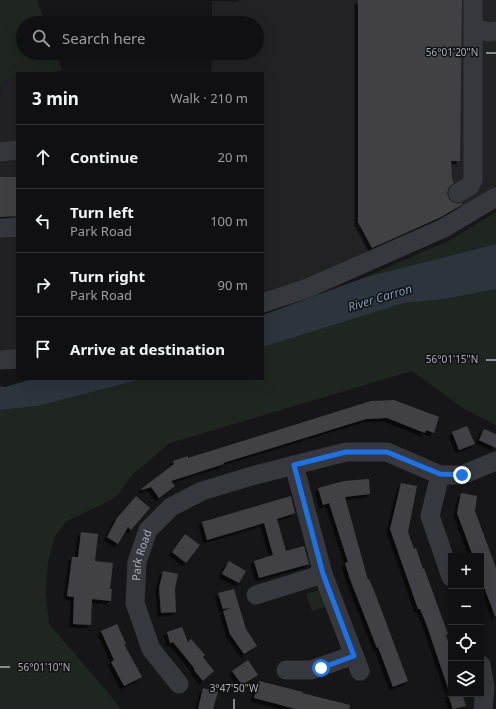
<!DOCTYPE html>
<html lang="en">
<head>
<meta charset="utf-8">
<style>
	body { margin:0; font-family:"Noto Sans",sans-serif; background:#19191b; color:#f1f3f6 }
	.controls { position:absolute; right:12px; bottom:12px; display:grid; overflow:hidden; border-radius:0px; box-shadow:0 4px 16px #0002 }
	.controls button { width:36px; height:36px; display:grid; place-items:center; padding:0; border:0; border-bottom:1px solid #303032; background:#101012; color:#f1f3f6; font:20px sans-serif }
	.stop { position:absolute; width:12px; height:12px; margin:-9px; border:3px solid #1a73e8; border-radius:50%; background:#fff }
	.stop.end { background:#1a73e8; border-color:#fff; box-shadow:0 1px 4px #0008 }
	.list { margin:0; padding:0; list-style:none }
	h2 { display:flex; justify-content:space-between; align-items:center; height:52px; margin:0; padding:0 16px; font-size:17px }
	h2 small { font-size:13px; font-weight:400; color:#9c9d9f }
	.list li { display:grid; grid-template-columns:26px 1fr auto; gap:12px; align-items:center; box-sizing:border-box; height:64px; padding:0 16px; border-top:1px solid #303032 }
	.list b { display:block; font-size:15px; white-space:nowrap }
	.list p { margin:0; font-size:13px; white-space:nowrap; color:#9c9d9f }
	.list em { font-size:13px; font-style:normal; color:#9c9d9f }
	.icon { flex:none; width:22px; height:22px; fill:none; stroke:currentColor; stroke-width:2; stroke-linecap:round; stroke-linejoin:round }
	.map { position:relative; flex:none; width:496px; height:709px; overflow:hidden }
	.search { position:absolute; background:#101012; box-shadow:0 4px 16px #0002; left:16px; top:16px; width:248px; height:44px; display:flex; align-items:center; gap:10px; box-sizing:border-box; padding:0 14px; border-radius:22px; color:#9c9d9f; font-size:15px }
	.panel { position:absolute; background:#101012; box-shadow:0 4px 16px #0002; left:16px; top:72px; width:248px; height:308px; border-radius:0px }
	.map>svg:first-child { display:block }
	.built { fill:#222225 }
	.green { fill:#1e261f }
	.water { fill:#2c353c }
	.building { fill:#404145; filter:url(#shadow) }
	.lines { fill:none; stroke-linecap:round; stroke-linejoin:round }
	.minor { stroke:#37383d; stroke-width:19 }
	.route { stroke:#1a73e8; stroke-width:5 }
	.ticks { fill:none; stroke:#a8adb8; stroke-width:1.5 }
	.labels { text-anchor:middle; stroke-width:3; stroke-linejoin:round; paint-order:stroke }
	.street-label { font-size:11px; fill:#a8adb8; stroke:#111113 }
	.water-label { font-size:12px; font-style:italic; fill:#7f9bb3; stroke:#111113 }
	.ticks-label { font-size:10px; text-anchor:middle; fill:#a8adb8; stroke:#111113; stroke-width:3; stroke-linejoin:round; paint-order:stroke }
</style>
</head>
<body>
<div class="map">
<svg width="496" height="709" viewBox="0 0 496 709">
	<defs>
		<filter id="shadow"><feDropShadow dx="-3.5" dy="3.5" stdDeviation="0" flood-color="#0009"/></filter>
	</defs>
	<rect width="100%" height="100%" fill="#161618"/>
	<g class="built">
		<polygon points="239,0 496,0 496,187 457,216 290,287 263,295 263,73 211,73 212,53 257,53 257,23 212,23 212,1 239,2"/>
		<polygon points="17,78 17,353 0,353 0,93 3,81"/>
	</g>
	<g class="green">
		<polygon points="0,0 37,0 45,23 23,23 23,53 56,53 62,70 47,73 17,73 17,78 3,81 0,93"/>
		<polygon points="496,212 496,244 366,277 450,240"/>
		<polygon points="496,289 496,425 464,409 412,371 170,443 131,476 118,495 103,504 67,521 55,536 48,561 46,594 49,624 110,695 121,709 0,709 0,410 38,406 142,379 263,379 263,347 404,303 445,299"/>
		<polygon points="323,589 328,606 312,611 306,594"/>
	</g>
	<g class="water">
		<polygon points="496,244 496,289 445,299 404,303 263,347 263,315 366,277"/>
		<polygon points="32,379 142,379 38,406 0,410 0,386 5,387"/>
	</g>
	<g class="building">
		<polygon points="358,0 462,0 460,161 451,161 452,178 454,183 449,187 447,193 449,199 452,202 458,204 462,203 463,204 439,218 372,248 358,222"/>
		<polygon points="0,177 17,177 17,216 0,217"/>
		<polygon points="394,400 439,417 434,433 426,430 425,433 387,418 366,419 223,463 224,464 171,481 175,486 159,498 151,487 142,490 141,489 174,464 173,461 188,456 188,458 371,401"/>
		<polygon points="467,426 475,444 459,450 452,432"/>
		<polygon points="484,429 496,434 496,448 479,440"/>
		<polygon points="369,479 370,494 345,497 368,580 369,579 375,593 408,681 393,687 378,647 377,648 350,579 345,563 348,562 329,503 323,505 318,488 344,481"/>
		<polygon points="401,483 417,486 408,532 414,549 416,548 423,569 424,568 448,634 446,635 451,651 451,691 449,691 426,623 420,609 418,609 390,529"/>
		<polygon points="461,493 477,496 475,511 496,568 496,616 495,616 481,579 481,556 473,556 457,513"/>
		<polygon points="136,496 150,508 131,530 128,527 118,544 107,537 117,518"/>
		<polygon points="291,496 295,513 277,519 286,551 304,546 309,564 259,578 254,561 273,555 264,523 207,540 202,522"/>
		<polygon points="81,532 98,534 95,561 113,563 110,589 112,589 111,601 92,599 91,625 73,624 74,597 67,596 72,557 78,557"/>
		<polygon points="185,534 200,545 186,563 172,552"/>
		<polygon points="229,561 246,571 239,583 222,574"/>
		<polygon points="163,571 178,574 175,589 176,612 161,613 159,588"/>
		<polygon points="234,589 246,629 257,646 244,654 230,634 223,611 231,608 223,609 218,593"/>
		<polygon points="117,624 126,644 124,644 142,677 124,686 111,662 114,660 101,631"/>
		<polygon points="182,627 188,642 191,639 205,655 203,657 214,671 203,681 194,670 195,669 173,642 170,643 167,632"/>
		<polygon points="248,660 258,675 242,685 232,671"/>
		<polygon points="259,681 303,692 302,693 350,705 349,709 296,709 254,698"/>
		<polygon points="203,688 218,692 213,709 198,709"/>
		<polygon points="448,694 462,694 466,706 453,709"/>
	</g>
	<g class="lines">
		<g class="minor">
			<polyline points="473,27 488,32 496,31"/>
			<polyline points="0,152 17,150"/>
			<polyline points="458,193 470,186 473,179 473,0"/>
			<polyline points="0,228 17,227"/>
			<polyline points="263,303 308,288 444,228 496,197"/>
			<polyline points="0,360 17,359"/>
			<polyline points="294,465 323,574 360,671"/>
			<polyline points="440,475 430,516 451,577"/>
			<polyline points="256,595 323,574"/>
			<polyline points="481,665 485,687 483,709"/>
			<polyline points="286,670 311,670 354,655"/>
			<path id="s1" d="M179,684L151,649L135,603L137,562L148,530L171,507L202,491L255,475L346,452H387L440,475H462L496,461"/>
		</g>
	</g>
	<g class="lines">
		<polyline class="route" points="321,668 354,656 323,574 294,465 346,452 387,452 440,474 462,475"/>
	</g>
	<path class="ticks" d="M486,53H496M486,360H496M0,667H10M234,699V709"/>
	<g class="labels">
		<g class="street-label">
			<text dy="4" stroke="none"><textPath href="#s1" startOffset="142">Park Road</textPath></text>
		</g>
		<g class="water-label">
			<text transform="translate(380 298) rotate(-17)" y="4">River Carron</text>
		</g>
	</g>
	<g class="ticks-label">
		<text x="452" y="56">56°01'20"N</text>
		<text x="452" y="363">56°01'15"N</text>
		<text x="44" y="671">56°01'10"N</text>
		<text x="234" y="692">3°47'50"W</text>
	</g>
</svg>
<div class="controls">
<button>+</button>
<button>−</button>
<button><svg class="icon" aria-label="locate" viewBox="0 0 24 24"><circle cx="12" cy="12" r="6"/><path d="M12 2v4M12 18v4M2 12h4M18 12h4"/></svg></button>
<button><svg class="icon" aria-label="layers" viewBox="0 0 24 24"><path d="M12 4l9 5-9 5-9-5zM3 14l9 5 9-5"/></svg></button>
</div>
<div class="stop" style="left:321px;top:668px"></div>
<div class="stop end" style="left:462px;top:475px"></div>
<div class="search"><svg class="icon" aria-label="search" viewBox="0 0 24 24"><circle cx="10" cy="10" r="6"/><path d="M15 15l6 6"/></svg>Search here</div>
<section class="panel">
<h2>3 min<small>Walk · 210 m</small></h2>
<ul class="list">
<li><svg class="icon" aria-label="ahead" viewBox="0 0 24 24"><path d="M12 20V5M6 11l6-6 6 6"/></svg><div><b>Continue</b></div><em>20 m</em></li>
<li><svg class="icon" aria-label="left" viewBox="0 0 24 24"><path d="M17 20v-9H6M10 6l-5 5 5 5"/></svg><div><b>Turn left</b><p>Park Road</p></div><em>100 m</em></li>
<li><svg class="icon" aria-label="right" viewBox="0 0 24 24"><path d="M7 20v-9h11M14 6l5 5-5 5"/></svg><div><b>Turn right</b><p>Park Road</p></div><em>90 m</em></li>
<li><svg class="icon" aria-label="arrive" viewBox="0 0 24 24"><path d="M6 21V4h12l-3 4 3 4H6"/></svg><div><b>Arrive at destination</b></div></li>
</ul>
</section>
</div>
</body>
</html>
